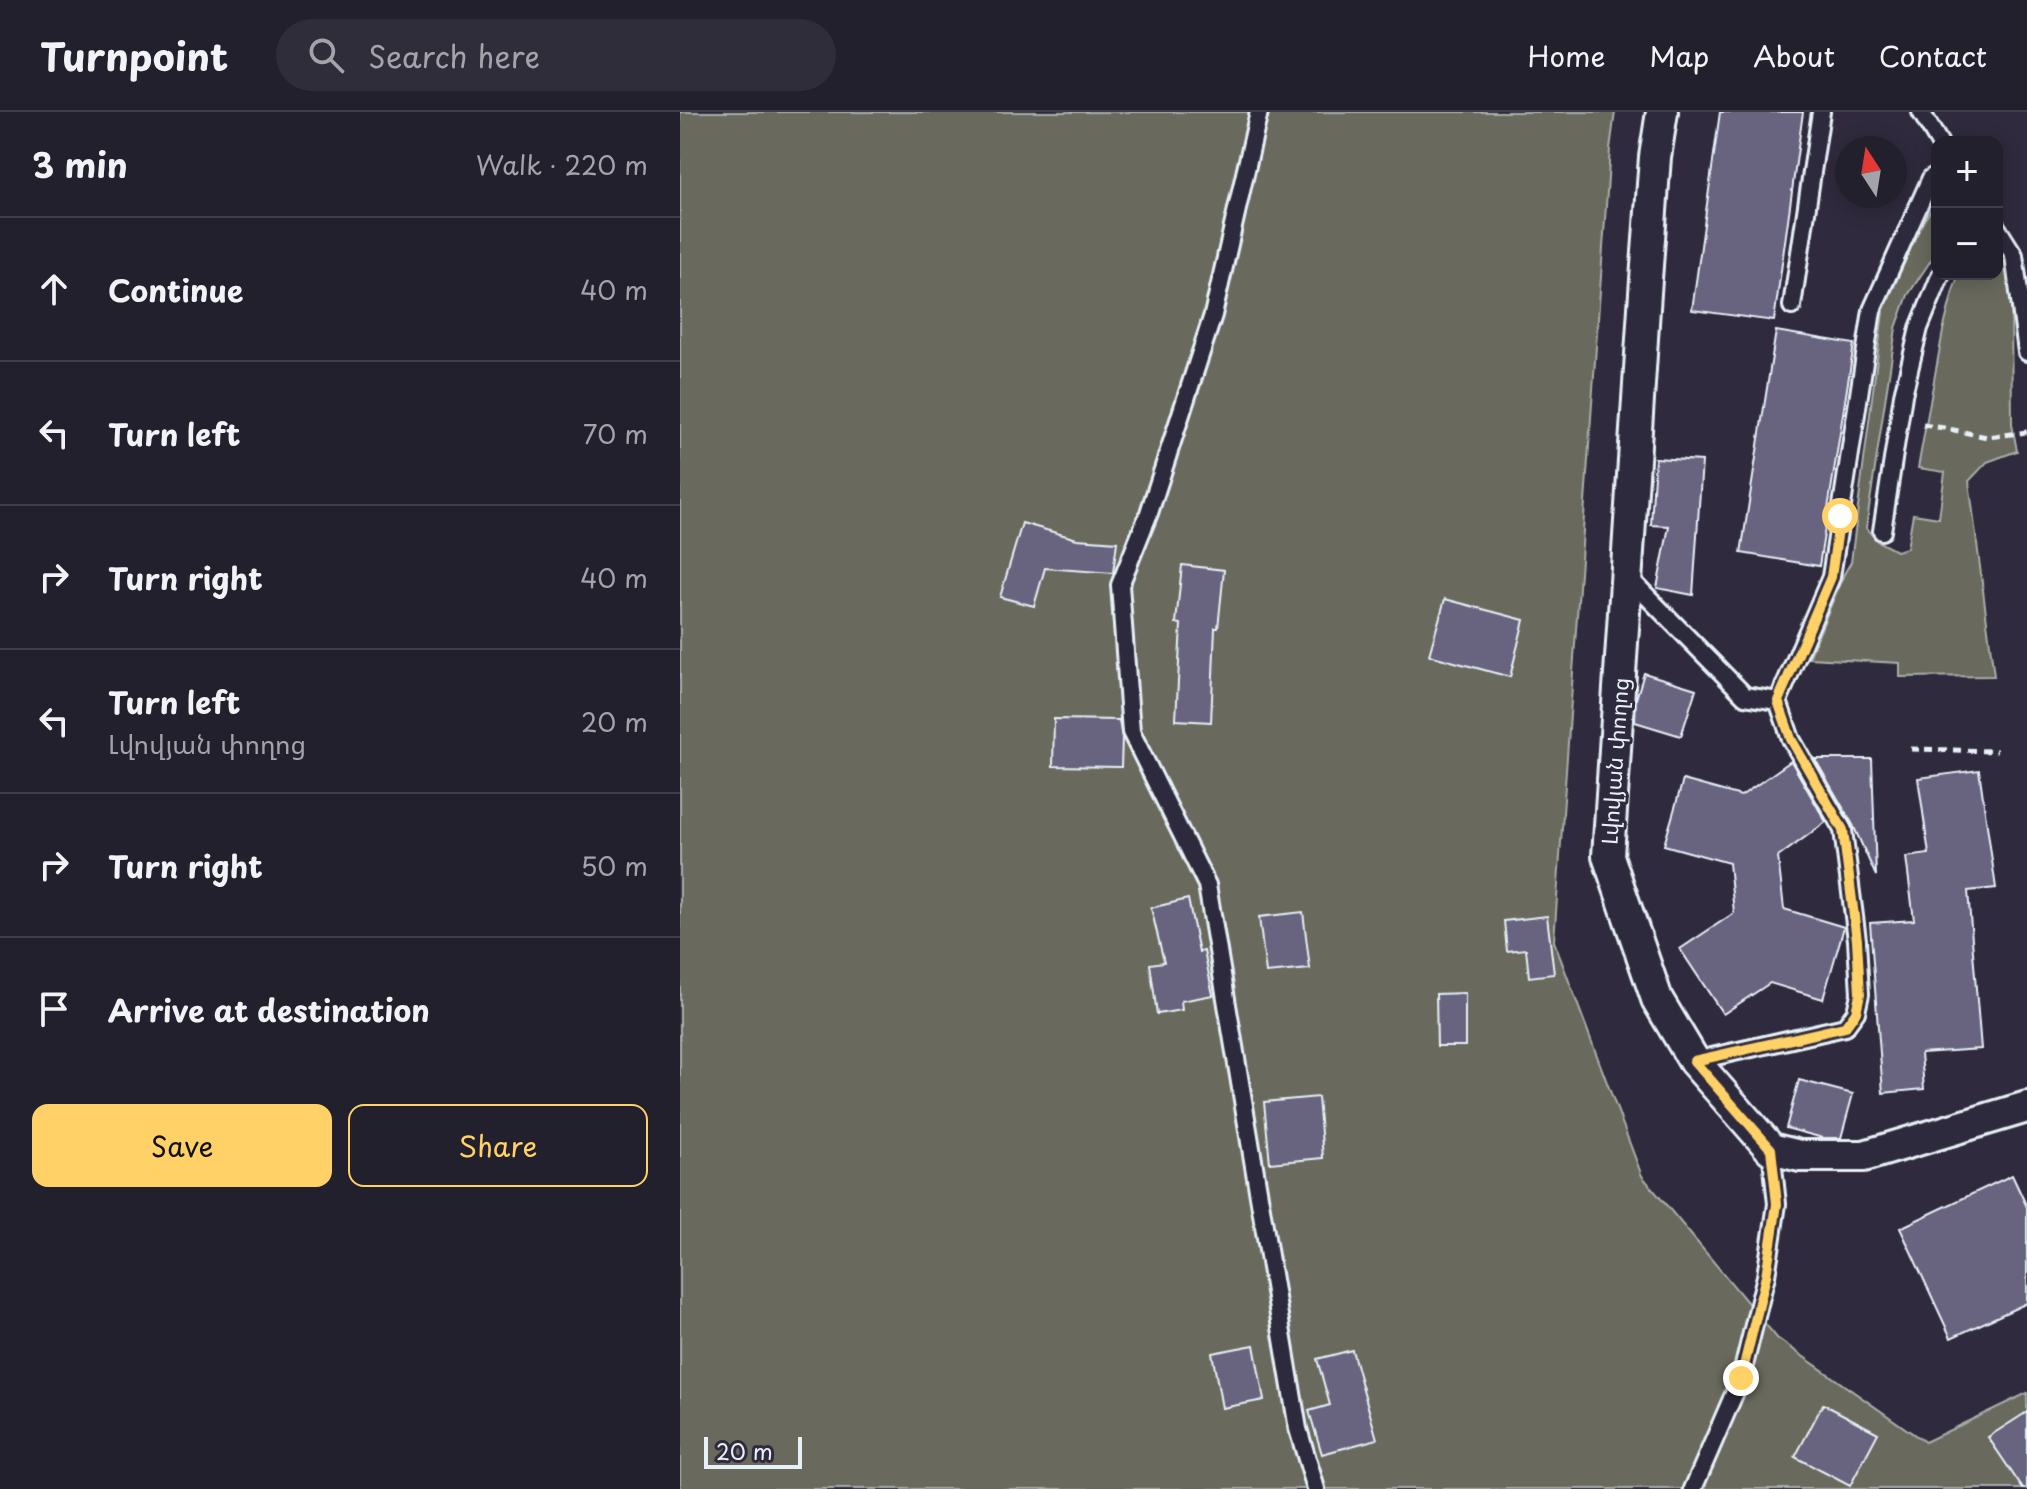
<!DOCTYPE html>
<html lang="en">
<head>
<meta charset="utf-8">
<style>
	body { margin:0; font-family:"Playpen Sans","Noto Sans Armenian",sans-serif; background:#2f2d3a; color:#f1f3f6 }
	.controls { position:absolute; right:24px; top:24px; display:grid; overflow:hidden; border-radius:16px; box-shadow:0 4px 20px #0003 }
	.controls button { width:72px; height:72px; display:grid; place-items:center; padding:0; border:0; border-bottom:2px solid #403e4a; background:#23202e; color:#f1f3f6; font:40px sans-serif }
	.compass { position:absolute; left:1155px; top:24px; width:72px; height:72px; border-radius:50%; background:#23202e; box-shadow:0 4px 20px #0003; rotate:348deg }
	.scale { position:absolute; left:24px; bottom:20px; width:98px; box-sizing:border-box; padding-left:8px; border:4px solid #e8f1f8; border-top:0; font-size:22px; line-height:28px; white-space:nowrap; color:#e8f1f8; -webkit-text-stroke:6px #2f2a3d; paint-order:stroke }
	.stop { position:absolute; width:24px; height:24px; margin:-18px; border:6px solid #ffd166; border-radius:50%; background:#fff }
	.stop.end { background:#ffd166; border-color:#fff; box-shadow:0 2px 8px #0008 }
	.list { margin:0; padding:0; list-style:none }
	h2 { display:flex; justify-content:space-between; align-items:center; height:104px; margin:0; padding:0 32px; font-size:34px }
	h2 small { font-size:26px; font-weight:400; color:#a3a3aa }
	.list li { display:grid; grid-template-columns:52px 1fr auto; gap:24px; align-items:center; box-sizing:border-box; height:144px; padding:0 32px; border-top:2px solid #403e4a }
	.list b { display:block; font-size:30px; white-space:nowrap }
	.list p { margin:0; font-size:26px; white-space:nowrap; color:#a3a3aa }
	.list em { font-size:26px; font-style:normal; color:#a3a3aa }
	.actions { display:flex; gap:16px; padding:24px 32px }
	.actions a { flex:1; padding:18px 0; border:2px solid #ffd166; border-radius:16px; text-align:center; font-size:28px; color:#ffd166 }
	.actions .main { background:#ffd166; color:#111 }
	.icon { flex:none; width:44px; height:44px; fill:none; stroke:currentColor; stroke-width:2; stroke-linecap:round; stroke-linejoin:round }
	.map { position:relative; flex:none; width:1347px; height:1377px; overflow:hidden }
	header { display:flex; align-items:center; gap:48px; box-sizing:border-box; height:112px; padding:0 40px; background:#23202e; border-bottom:2px solid #403e4a }
	header strong { font-size:38px }
	nav { display:flex; gap:44px; margin-inline-start:auto; font-size:28px }
	.search { width:560px; height:72px; background:#2f2d3a; display:flex; align-items:center; gap:20px; box-sizing:border-box; padding:0 28px; border-radius:44px; color:#a3a3aa; font-size:30px }
	main { display:flex }
	aside { flex:1; background:#23202e }
	.map>svg:first-child { display:block }
	.green { fill:#696b5d; stroke:#a8aeaa; stroke-width:2 }
	.building { fill:#68637e; stroke:#e8f1f8; stroke-width:2 }
	.lines { fill:none; stroke-linecap:round; stroke-linejoin:round }
	.service-casing { stroke:#e8f1f8; stroke-width:22 }
	.minor-casing { stroke:#e8f1f8; stroke-width:36 }
	.path { stroke:#e8f1f8; stroke-width:5; stroke-dasharray:8 6; stroke-linecap:butt }
	.service { stroke:#2f2a3d; stroke-width:16 }
	.minor { stroke:#2f2a3d; stroke-width:30 }
	.route { stroke:#ffd166; stroke-width:10 }
	.labels { text-anchor:middle; stroke-width:6; stroke-linejoin:round; paint-order:stroke }
	.street-label { font-size:22px; fill:#e8f1f8; stroke:#2f2a3d }
</style>
</head>
<body>
<header>
<strong>Turnpoint</strong>
<div class="search"><svg class="icon" aria-label="search" viewBox="0 0 24 24"><circle cx="10" cy="10" r="6"/><path d="M15 15l6 6"/></svg>Search here</div>
<nav><a>Home</a><a>Map</a><a>About</a><a>Contact</a></nav>
</header>
<main>
<aside>
<h2>3 min<small>Walk · 220 m</small></h2>
<ul class="list">
<li><svg class="icon" aria-label="ahead" viewBox="0 0 24 24"><path d="M12 20V5M6 11l6-6 6 6"/></svg><div><b>Continue</b></div><em>40 m</em></li>
<li><svg class="icon" aria-label="left" viewBox="0 0 24 24"><path d="M17 20v-9H6M10 6l-5 5 5 5"/></svg><div><b>Turn left</b></div><em>70 m</em></li>
<li><svg class="icon" aria-label="right" viewBox="0 0 24 24"><path d="M7 20v-9h11M14 6l5 5-5 5"/></svg><div><b>Turn right</b></div><em>40 m</em></li>
<li><svg class="icon" aria-label="left" viewBox="0 0 24 24"><path d="M17 20v-9H6M10 6l-5 5 5 5"/></svg><div><b>Turn left</b><p>Լվովյան փողոց</p></div><em>20 m</em></li>
<li><svg class="icon" aria-label="right" viewBox="0 0 24 24"><path d="M7 20v-9h11M14 6l5 5-5 5"/></svg><div><b>Turn right</b></div><em>50 m</em></li>
<li><svg class="icon" aria-label="arrive" viewBox="0 0 24 24"><path d="M6 21V4h12l-3 4 3 4H6"/></svg><div><b>Arrive at destination</b></div></li>
</ul>
<div class="actions"><a class="main">Save</a><a>Share</a></div>
</aside>
<div class="map">
<svg width="1347" height="1377" viewBox="0 0 1347 1377">
	<rect width="100%" height="100%" fill="#2f2a3d"/>
	<filter id="ink" filterUnits="userSpaceOnUse"><feTurbulence type="fractalNoise" baseFrequency=".0125" numOctaves="2"/><feDisplacementMap in="SourceGraphic" scale="16" xChannelSelector="R" yChannelSelector="G"/><feConvolveMatrix kernelMatrix="1 2 1 2 8 2 1 2 1" color-interpolation-filters="sRGB"/></filter>
	<g filter="url(#ink)">
		<g class="green">
			<polygon points="0,0 935,0 930,37 874,829 962,1064 1097,1226 1245,1330 1347,1281 1347,1377 0,1377"/>
			<polygon points="1257,88 1257,139 1228,183 1216,216 1186,416 1197,429 1216,439 1227,436 1233,402 1259,406 1265,360 1238,356 1263,219 1273,179 1279,162 1317,162 1317,135 1322,136 1333,154 1331,192 1332,312 1337,339 1307,350 1289,369 1314,564 1220,565 1220,551 1129,546 1164,462 1171,450 1203,200 1240,115"/>
		</g>
		<g class="building">
			<polygon points="1040,0 1123,0 1094,209 1012,198"/>
			<polygon points="1096,219 1174,232 1139,454 1061,441"/>
			<polygon points="975,346 1022,349 1013,483 977,476 989,414 971,413"/>
			<polygon points="342,411 397,427 437,430 433,461 365,456 354,494 320,485"/>
			<polygon points="502,453 544,458 538,516 535,516 531,610 496,608 501,512 496,511"/>
			<polygon points="765,487 844,508 830,565 749,543"/>
			<polygon points="964,561 1016,577 1001,624 955,610 956,587"/>
			<polygon points="374,607 439,608 442,626 441,655 373,654"/>
			<polygon points="1135,647 1192,647 1196,764 1173,713"/>
			<polygon points="1111,649 1146,710 1098,745 1104,797 1164,815 1143,887 1090,871 1043,902 1000,837 1054,801 1049,751 984,733 1003,668 1061,684"/>
			<polygon points="1299,658 1316,776 1288,779 1301,937 1241,941 1244,977 1203,981 1190,811 1234,808 1226,745 1249,742 1238,666"/>
			<polygon points="508,787 519,840 524,839 533,883 501,889 502,898 477,902 470,852 484,850 471,796"/>
			<polygon points="623,800 630,857 586,861 579,805"/>
			<polygon points="867,804 874,862 849,865 846,837 827,839 824,809"/>
			<polygon points="785,881 785,934 757,934 756,882"/>
			<polygon points="1119,968 1173,982 1161,1026 1143,1026 1106,1016"/>
			<polygon points="638,985 643,1046 590,1051 584,990"/>
			<polygon points="1332,1063 1347,1095 1347,1191 1271,1226 1220,1116"/>
			<polygon points="574,1233 584,1288 542,1296 532,1241"/>
			<polygon points="672,1238 697,1327 642,1342 629,1299 650,1293 637,1247"/>
			<polygon points="1143,1292 1198,1321 1170,1374 1115,1345"/>
			<polygon points="1347,1300 1347,1377 1343,1377 1308,1325"/>
		</g>
		<g class="lines">
			<g class="service-casing">
				<g id="service">
					<polyline points="579,0 533,203 469,401 440,473 451,620 527,773 618,1317 636,1377"/>
					<polyline points="1241,0 1259,30"/>
					<polyline points="1317,116 1334,143 1347,240"/>
					<polyline points="1112,194 1141,0"/>
					<polyline points="1202,419 1223,283 1239,216 1261,162"/>
					<polyline points="948,465 1065,584 1098,589 1151,465 1192,198 1251,66 1257,63"/>
					<polyline points="1014,949 1165,915 1176,900 1180,882 1177,828 1163,718 1111,627 1098,589"/>
					<polyline points="1013,1377 1061,1266 1086,1164 1097,1092 1091,1037"/>
				</g>
			</g>
			<g class="minor-casing">
				<polyline id="minor" points="982,0 975,45 965,181 928,744 977,887 1014,949 1091,1037 1120,1044 1184,1044 1347,995"/>
			</g>
			<g class="path">
				<polyline points="1243,313 1264,316 1307,325 1347,320"/>
				<polyline points="1231,637 1317,639"/>
			</g>
			<use href="#service" class="service"/>
			<use href="#minor" class="minor"/>
		</g>
	</g>
	<g class="lines" filter="url(#ink)">
		<polyline class="route" points="1061,1266 1086,1164 1097,1092 1091,1037 1014,949 1165,915 1176,900 1180,882 1177,828 1163,718 1111,627 1098,589 1151,465 1160,404"/>
	</g>
	<g class="labels">
		<g class="street-label">
			<text transform="translate(935 649) rotate(-86)" y="8">Լվովյան փողոց</text>
		</g>
	</g>
</svg>
<div class="controls">
<button>+</button>
<button>−</button>
</div>
<svg class="compass" viewBox="-18 -18 36 36"><path d="M0-13l5 13h-10z" fill="#e53935"/><path d="M0 13l5-13h-10z" fill="#a3a3aa"/></svg>
<div class="scale">20 m</div>
<div class="stop" style="left:1160px;top:404px"></div>
<div class="stop end" style="left:1061px;top:1266px"></div>
</div>
</main>
</body>
</html>
